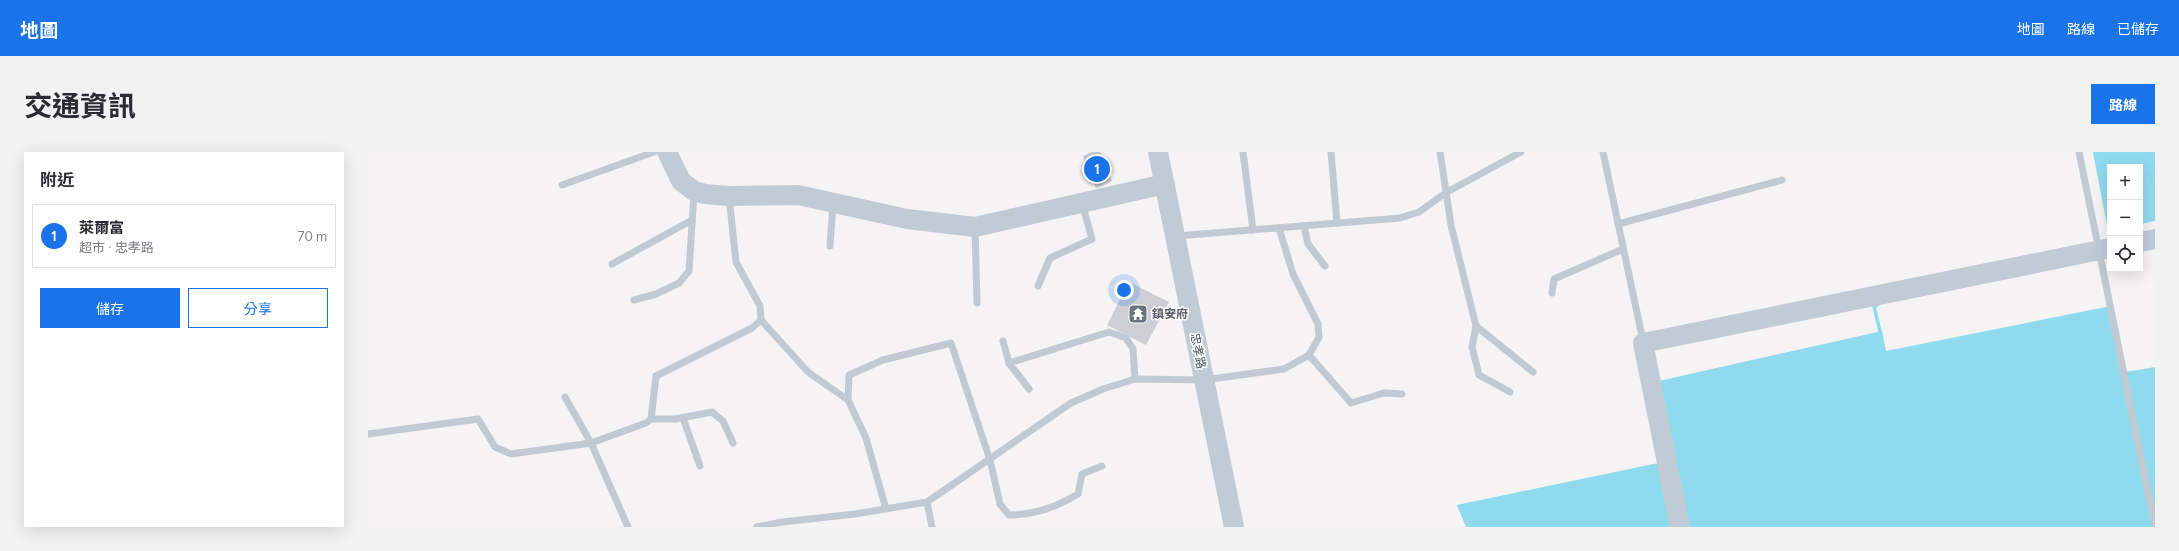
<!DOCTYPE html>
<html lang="zh-TW">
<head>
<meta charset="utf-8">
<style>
	body { margin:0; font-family:Figtree,"Noto Sans TC",sans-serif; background:#f2f2f3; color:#2b2b33 }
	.controls { position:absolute; right:12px; top:12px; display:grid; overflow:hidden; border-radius:0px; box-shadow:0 4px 16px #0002 }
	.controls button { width:36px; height:36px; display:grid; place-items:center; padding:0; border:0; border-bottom:1px solid #e1e1e2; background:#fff; color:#2b2b33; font:20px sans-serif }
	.you { position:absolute; left:756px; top:138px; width:14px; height:14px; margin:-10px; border:3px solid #fff; border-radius:50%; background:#1a73e8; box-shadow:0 0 0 6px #1a73e833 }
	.badge { display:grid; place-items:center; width:26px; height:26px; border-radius:50%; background:#1a73e8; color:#fff; font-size:13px; font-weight:700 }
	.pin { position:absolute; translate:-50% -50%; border:2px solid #fff; box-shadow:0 1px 4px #0006 }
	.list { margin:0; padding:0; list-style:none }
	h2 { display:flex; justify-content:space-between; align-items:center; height:52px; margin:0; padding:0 16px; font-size:17px }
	h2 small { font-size:13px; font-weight:400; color:#7c7c81 }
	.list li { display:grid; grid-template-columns:26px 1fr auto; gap:12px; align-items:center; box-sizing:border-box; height:64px; margin:0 8px 8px; padding:0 8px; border:1px solid #e1e1e2; border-radius:0px }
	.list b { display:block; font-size:15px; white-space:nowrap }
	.list p { margin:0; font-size:13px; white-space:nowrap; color:#7c7c81 }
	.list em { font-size:13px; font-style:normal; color:#7c7c81 }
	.actions { display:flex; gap:8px; padding:12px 16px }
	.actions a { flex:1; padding:9px 0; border:1px solid #1a73e8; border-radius:0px; text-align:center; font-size:14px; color:#1a73e8 }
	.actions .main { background:#1a73e8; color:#fff }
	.icon { flex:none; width:22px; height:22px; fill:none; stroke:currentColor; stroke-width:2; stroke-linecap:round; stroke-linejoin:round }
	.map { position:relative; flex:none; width:1787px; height:375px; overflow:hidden; border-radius:0px }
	header { display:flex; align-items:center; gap:24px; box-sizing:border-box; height:56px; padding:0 20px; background:#1a73e8; color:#fff }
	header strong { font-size:19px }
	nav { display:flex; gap:22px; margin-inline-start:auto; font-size:14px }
	.intro { display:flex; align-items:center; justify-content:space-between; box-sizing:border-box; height:96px; padding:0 24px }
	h1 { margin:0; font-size:28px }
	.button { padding:10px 18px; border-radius:0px; background:#1a73e8; color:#fff; font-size:14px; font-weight:700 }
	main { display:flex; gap:24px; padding:0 24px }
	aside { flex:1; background:#fff; border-radius:0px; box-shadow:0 4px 16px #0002 }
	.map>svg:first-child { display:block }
	.water { fill:#90daee }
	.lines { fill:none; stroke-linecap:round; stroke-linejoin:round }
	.stream { stroke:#90daee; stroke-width:3.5 }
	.building { fill:#cdcfd5 }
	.lane { stroke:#c1cad2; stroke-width:7 }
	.secondary { stroke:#c1cbd6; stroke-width:20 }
	.labels { text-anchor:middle; stroke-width:3; stroke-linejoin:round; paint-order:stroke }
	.worship-label { font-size:12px; font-weight:bold; fill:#5b616d; stroke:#fff; text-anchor:start }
	.street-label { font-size:12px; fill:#4a5661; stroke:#fff }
</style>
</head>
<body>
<header>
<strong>地圖</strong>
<nav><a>地圖</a><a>路線</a><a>已儲存</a></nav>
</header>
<div class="intro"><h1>交通資訊</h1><a class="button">路線</a></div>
<main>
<aside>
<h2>附近<small></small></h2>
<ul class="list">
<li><span class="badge">1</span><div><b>萊爾富</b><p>超市 · 忠孝路</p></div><em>70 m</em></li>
</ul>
<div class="actions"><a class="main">儲存</a><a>分享</a></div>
</aside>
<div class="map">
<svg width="1787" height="375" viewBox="0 0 1787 375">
	<rect width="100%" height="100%" fill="#f5f3f3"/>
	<g class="water">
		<polygon points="1725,0 1787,0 1787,69 1772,72 1772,15 1742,15 1742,79 1740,79"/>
		<polygon points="1743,154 1758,220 1787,215 1787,375 1098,375 1089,353 1295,310 1282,231 1514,179 1518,199"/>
	</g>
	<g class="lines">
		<polyline class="stream" points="1509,153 1506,154 1513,184"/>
	</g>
	<g class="building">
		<polygon points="724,0 732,0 744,29 728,36 715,4"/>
		<polygon points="761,130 801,150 778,193 739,173"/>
	</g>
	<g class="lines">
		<g class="lane">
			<polyline points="875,0 885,78"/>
			<polyline points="963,0 969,71"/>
			<polyline points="1072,0 1083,73 1108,174 1104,195 1111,223 1142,240"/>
			<polyline points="1235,0 1275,189"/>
			<polyline points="1711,0 1787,375"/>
			<polyline points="194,33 286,0"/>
			<polyline points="1250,72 1414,28"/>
			<polyline points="936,74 940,92 957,114"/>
			<polyline points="607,75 609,151"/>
			<polyline points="809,84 1032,66 1051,60 1079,40 1153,0"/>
			<polyline points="462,94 465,51"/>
			<polyline points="244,112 324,68"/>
			<polyline points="670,134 682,106 724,87 714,51"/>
			<polyline points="1184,141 1186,127 1255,97"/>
			<polyline points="266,148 288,142 311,131 321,119 326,41"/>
			<polyline points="393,168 440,220 480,248 498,286 518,357"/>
			<polyline points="1108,174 1165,220"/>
			<polyline points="635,189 641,211 661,237"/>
			<polyline points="941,203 983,251 1016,241 1034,242"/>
			<polyline points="641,211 741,180 758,186 765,197 767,227"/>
			<polyline points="197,245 223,291 260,375"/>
			<path d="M480,248L481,223L515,208L583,191L622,308L632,352L641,363C667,363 689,355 710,342L714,322L734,314"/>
			<polyline points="315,266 332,314"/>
			<polyline points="283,267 307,267 344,260 355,269 365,291"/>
			<polyline points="0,282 110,267 127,295 143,302 223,291 278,271 283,267 288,224 384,176 393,168 392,154 368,110 361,44"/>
			<polyline points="559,350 564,375"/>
			<polyline points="389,375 414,370 487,362 559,350 703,251 735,237 767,227 836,228 916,217 941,203 951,185 950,172 925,122 911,76"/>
		</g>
		<g class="secondary">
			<polyline points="299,0 313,29 326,39 337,42 361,44 430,43 539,67 607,75 797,32"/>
			<polyline points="790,0 866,375"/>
			<polyline points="1772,90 1787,87"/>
			<polyline points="1312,375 1275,191 1742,96"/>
		</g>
	</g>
	<defs>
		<g id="temple-square" transform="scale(1)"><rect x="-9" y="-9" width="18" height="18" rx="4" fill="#6b7280" stroke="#fff"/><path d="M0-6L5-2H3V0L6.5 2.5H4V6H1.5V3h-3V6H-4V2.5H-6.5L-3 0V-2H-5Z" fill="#fff"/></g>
	</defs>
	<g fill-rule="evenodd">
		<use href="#temple-square" x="770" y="162"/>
	</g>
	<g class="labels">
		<g class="worship-label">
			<text x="784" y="166">鎮安府</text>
		</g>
		<g class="street-label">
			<text transform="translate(830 199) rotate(79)" y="4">忠孝路</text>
		</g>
	</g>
</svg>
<div class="controls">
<button>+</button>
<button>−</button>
<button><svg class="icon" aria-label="locate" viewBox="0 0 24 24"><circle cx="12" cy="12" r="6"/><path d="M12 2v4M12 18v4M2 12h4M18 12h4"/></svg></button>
</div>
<div class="you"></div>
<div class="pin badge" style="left:729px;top:17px">1</div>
</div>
</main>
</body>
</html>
